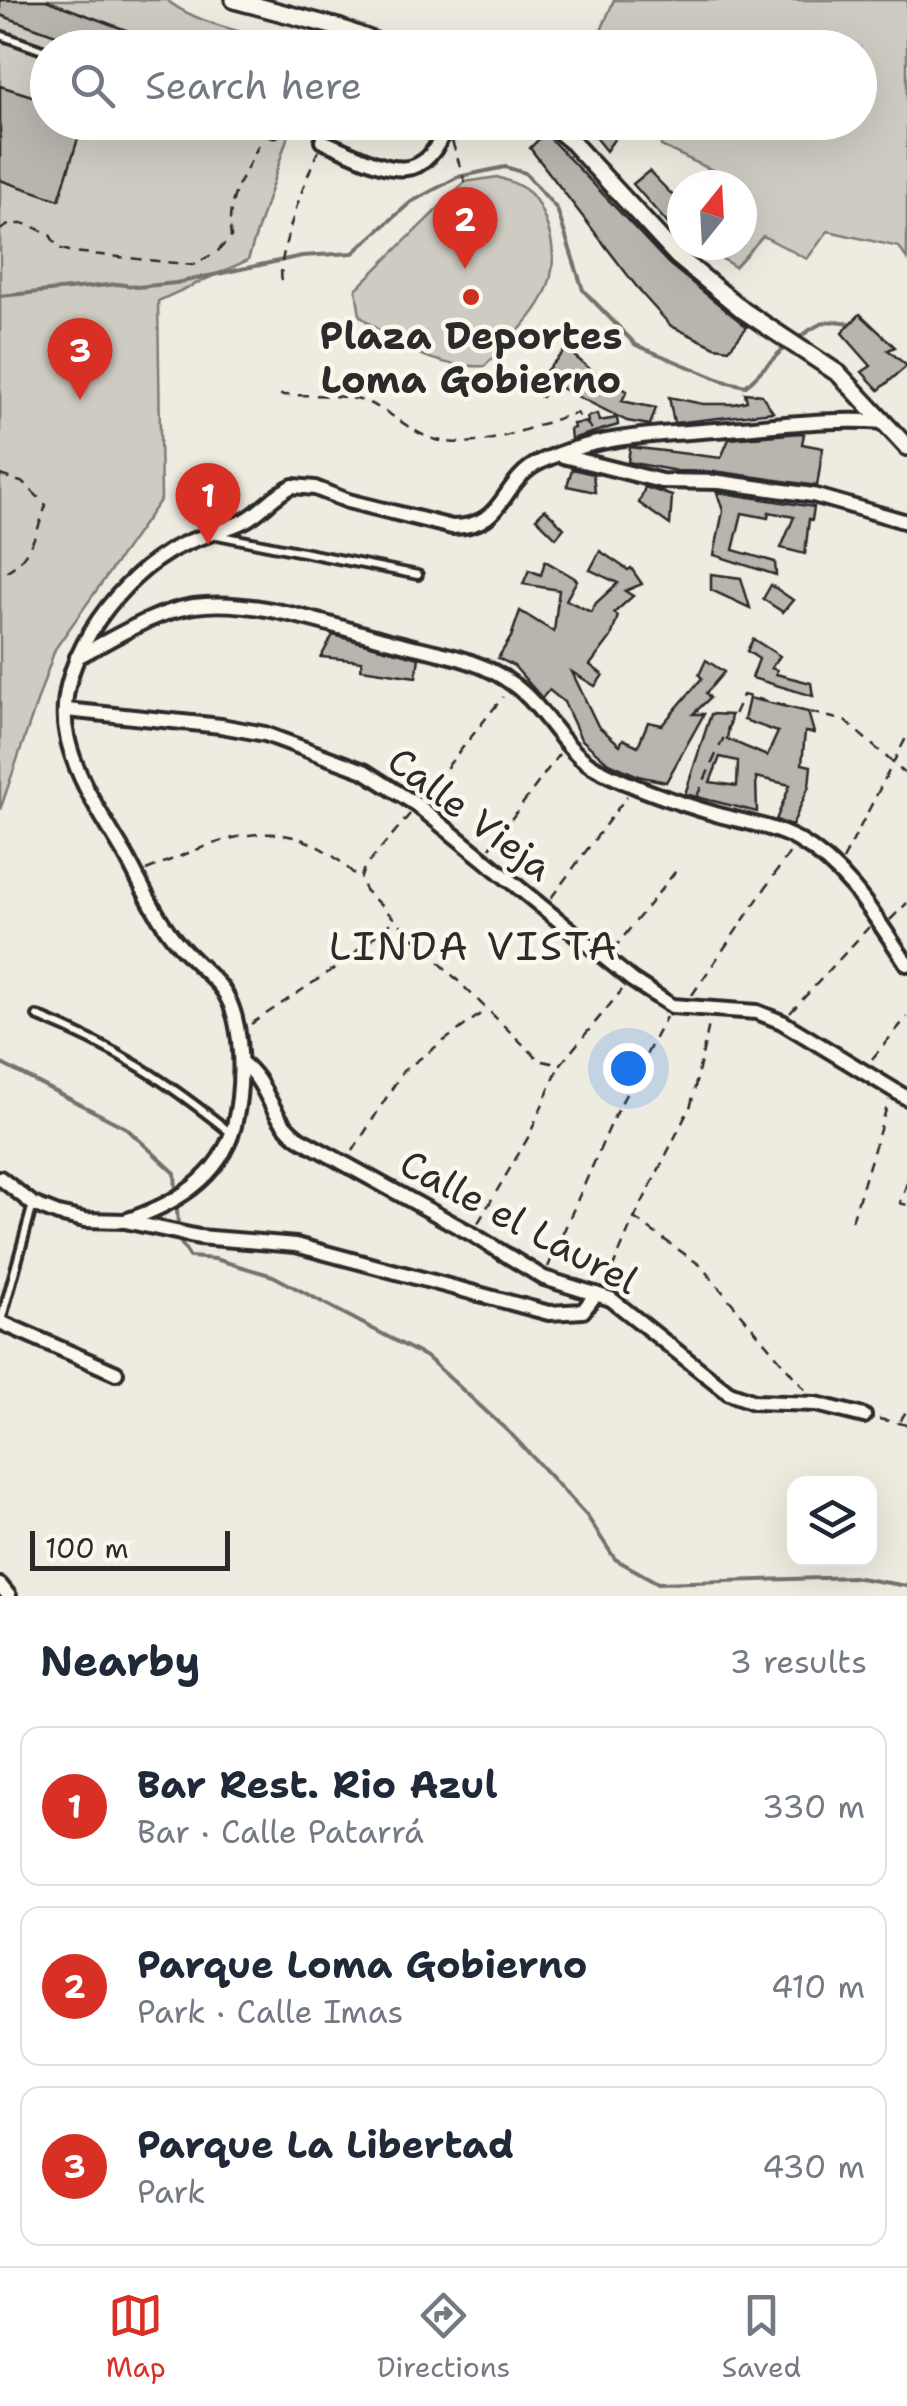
<!DOCTYPE html>
<html lang="en">
<head>
<meta charset="utf-8">
<style>
	body { margin:0; font-family:"Shantell Sans",sans-serif; background:#f6f6f7; color:#1f2937 }
	.controls { position:absolute; right:30px; bottom:30px; display:grid; overflow:hidden; border-radius:20px; box-shadow:0 10px 40px #0002 }
	.controls button { width:90px; height:90px; display:grid; place-items:center; padding:0; border:0; border-bottom:2px solid #e0e1e3; background:#fff; color:#1f2937; font:50px sans-serif }
	.compass { position:absolute; left:667px; top:170px; width:90px; height:90px; border-radius:50%; background:#fff; box-shadow:0 10px 40px #0002; rotate:18deg }
	.scale { position:absolute; left:30px; bottom:25px; width:200px; box-sizing:border-box; padding-left:10px; border:5px solid #2b2b2b; border-top:0; font-size:28px; line-height:35px; white-space:nowrap; color:#2b2b2b; -webkit-text-stroke:8px #fbf7ec; paint-order:stroke }
	.you { position:absolute; left:628px; top:1068px; width:35px; height:35px; margin:-25px; border:8px solid #fff; border-radius:50%; background:#1a73e8; box-shadow:0 0 0 15px #1a73e833 }
	.badge { display:grid; place-items:center; width:65px; height:65px; border-radius:50%; background:#d93025; color:#fff; font-size:32px; font-weight:700 }
	.pin { position:absolute; translate:-50% -82px; filter:drop-shadow(0 2px 5px #0008) }
	.pin::after { content:''; position:absolute; top:52px; width:35px; height:30px; background:inherit; clip-path:polygon(0 0,100% 0,50% 100%) }
	.list { margin:0; padding:0; list-style:none }
	h2 { display:flex; justify-content:space-between; align-items:center; height:130px; margin:0; padding:0 40px; font-size:42px }
	h2 small { font-size:32px; font-weight:400; color:#747a83 }
	.list li { display:grid; grid-template-columns:65px 1fr auto; gap:30px; align-items:center; box-sizing:border-box; height:160px; margin:0 20px 20px; padding:0 20px; border:2px solid #e0e1e3; border-radius:20px }
	.list b { display:block; font-size:38px; white-space:nowrap }
	.list p { margin:0; font-size:32px; white-space:nowrap; color:#747a83 }
	.list em { font-size:32px; font-style:normal; color:#747a83 }
	.icon { flex:none; width:55px; height:55px; fill:none; stroke:currentColor; stroke-width:2; stroke-linecap:round; stroke-linejoin:round }
	.map { position:relative; flex:none; width:907px; height:1596px; overflow:hidden }
	.search { position:absolute; background:#fff; box-shadow:0 10px 40px #0002; left:30px; right:30px; top:30px; height:110px; display:flex; align-items:center; gap:25px; box-sizing:border-box; padding:0 35px; border-radius:55px; color:#747a83; font-size:38px }
	.sheet { height:670px; background:#fff }
	nav { display:flex; justify-content:space-around; align-items:center; box-sizing:border-box; height:140px; border-top:2px solid #e0e1e3; background:#fff; font-size:28px; color:#747a83 }
	nav a { display:grid; justify-items:center; gap:5px }
	nav .on { color:#d93025 }
	.map>svg:first-child { display:block }
	.green { fill:#cecbc2; stroke:#7c7b76; stroke-width:2.5 }
	.lines { fill:none; stroke-linecap:round; stroke-linejoin:round }
	.stream { stroke:#74726e; stroke-width:4 }
	.building { fill:#b8b5ae; stroke:#2b2b2b; stroke-width:2.5; fill-rule:evenodd }
	.service-casing { stroke:#2b2b2b; stroke-width:14 }
	.minor-casing { stroke:#2b2b2b; stroke-width:20 }
	.tertiary-casing { stroke:#2b2b2b; stroke-width:22 }
	.path { stroke:#2b2b2b; stroke-width:2.5; stroke-dasharray:10 8; stroke-linecap:butt }
	.service { stroke:#fbf7ec; stroke-width:6 }
	.minor { stroke:#fbf7ec; stroke-width:12 }
	.tertiary { stroke:#fbf7ec; stroke-width:15 }
	.poi-dot { fill:#c8321e; stroke:#fbf7ec; stroke-width:4 }
	.labels { text-anchor:middle; stroke-width:9; stroke-linejoin:round; paint-order:stroke }
	.poi-label { font-size:38px; font-weight:bold; fill:#2b2b2b; stroke:#fbf7ec }
	.street-label { font-size:38px; fill:#2b2b2b; stroke:#fbf7ec }
	.neighbourhood-label { font-size:40px; letter-spacing:2.5px; fill:#2b2b2b; stroke:#fbf7ec }
</style>
</head>
<body>
<div class="map">
<svg width="907" height="1596" viewBox="0 0 907 1596">
	<rect width="100%" height="100%" fill="#eeebe0"/>
	<filter id="ink" filterUnits="userSpaceOnUse"><feTurbulence type="fractalNoise" baseFrequency=".01" numOctaves="2"/><feDisplacementMap in="SourceGraphic" scale="20" xChannelSelector="R" yChannelSelector="G"/><feConvolveMatrix kernelMatrix="1 2 1 2 8 2 1 2 1" color-interpolation-filters="sRGB"/></filter>
	<g filter="url(#ink)">
		<g class="green">
			<path d="M0,0H167C196,25 261,36 299,47L48,48V122L292,123L248,260L158,301L161,499L55,649L0,810Z"/>
			<polygon points="614,0 907,0 907,259 899,247 828,231 807,259 763,236 735,267 701,245 742,245 742,185 731,185 727,177 661,146 659,123 860,122 860,48 594,47"/>
			<path d="M497,177C530,188 536,193 548,228C568,291 525,323 485,366C436,369 397,346 360,316L356,289L465,182Z"/>
		</g>
		<g class="lines">
			<g class="stream">
				<polyline points="0,296 118,284 137,287 176,283 302,256 353,253 411,202 458,177 505,167 525,173 557,209 583,290 636,345 723,381 746,386 786,346"/>
				<path d="M794,341C814,326 827,316 852,324"/>
				<polyline points="0,1063 126,1128 175,1173 176,1192"/>
				<polyline points="177,1209 178,1227"/>
				<polyline points="179,1240 190,1257 215,1259 273,1276 428,1358 514,1437 587,1516 615,1559 658,1583 853,1577 907,1586"/>
			</g>
		</g>
		<g class="building">
			<polygon points="0,0 46,0 174,48 92,48 0,15"/>
			<polygon points="522,29 551,48 509,48"/>
			<polygon points="0,86 48,101 48,122 83,122 59,200 0,180"/>
			<polygon points="567,122 615,122 622,128 606,151 589,130 584,134"/>
			<polygon points="545,133 669,264 747,327 729,349 715,347 671,326 643,295 530,148"/>
			<polygon points="649,171 682,205 682,240 633,184"/>
			<polygon points="860,314 895,347 888,350 907,366 879,390 862,372 871,366 842,333"/>
			<polygon points="566,349 590,369 627,391 622,401 656,408 650,425 627,421 551,383 542,397 524,389 544,373"/>
			<polygon points="745,393 762,395 773,412 674,423 669,397 703,404 734,404 747,401"/>
			<polygon points="597,414 599,421 617,418 618,425 571,439 570,429 574,428 573,424 588,422 587,417"/>
			<polygon points="801,433 804,434 802,444 823,448 817,486 721,472 677,471 628,462 630,447 721,458 729,439"/>
			<polygon points="572,469 593,474 595,492 567,486"/>
			<polygon points="645,487 672,496 670,525 639,503"/>
			<polygon points="717,492 814,507 812,520 809,519 805,554 781,548 794,517 769,512 768,518 742,513 733,550 775,562 776,575 714,555 723,511"/>
			<polygon points="545,509 564,528 556,538 536,518"/>
			<polygon points="600,551 628,570 631,568 642,584 625,591 633,596 614,613 618,616 611,637 590,665 603,675 595,686 572,672 598,726 620,745 623,739 638,746 648,722 662,725 702,678 699,675 706,660 724,672 706,693 710,698 693,714 704,714 666,782 638,776 607,762 581,739 564,702 549,690 542,698 514,666 498,658 511,637 520,611 554,632 559,590 523,584 529,570 541,575 545,561 573,577 577,580 566,600 591,612 596,603 618,583 590,570"/>
			<polygon points="711,574 741,578 750,608 711,590"/>
			<polygon points="771,585 793,600 783,612 763,599"/>
			<polygon points="333,635 419,658 416,677 361,669 362,661 321,657"/>
			<polygon points="753,639 780,656 771,668 777,670 776,674 811,683 813,696 752,678 759,659 747,651"/>
			<path d="M749,698L808,712L814,733L805,732L802,764L811,766L809,786L792,826L776,820L790,785L756,777L757,812L685,794L711,714L731,715L727,739L767,756L778,732L744,720ZM720,757L738,761L737,786L710,782Z"/>
		</g>
		<g class="lines">
			<g class="service-casing">
				<g id="service">
					<polyline points="0,35 48,52"/>
					<polyline points="248,122 274,132"/>
					<polyline points="217,535 418,575"/>
					<path d="M37,1016C116,1048 164,1079 231,1133"/>
					<polyline points="1,1321 33,1204"/>
				</g>
			</g>
			<g class="minor-casing">
				<g id="minor">
					<path d="M322,141C375,162 423,199 447,122"/>
					<polyline points="563,456 661,481 720,482 813,495 907,522"/>
					<path d="M77,657C113,639 153,612 194,606C256,597 334,627 394,642C435,653 480,658 514,685C547,709 562,751 599,770C637,789 678,803 719,815C745,822 775,827 798,840C849,870 875,917 907,964"/>
					<polyline points="66,710 221,726 265,734 364,771 417,805 632,980 672,1006 757,1012 782,1022 907,1098"/>
					<path d="M242,1063C269,1083 269,1118 300,1139L472,1234L544,1278L611,1299L729,1393L754,1402L816,1404L864,1416"/>
					<polyline points="0,1178 33,1204 58,1214 85,1220 125,1221 199,1237 296,1245 549,1313 583,1311 596,1294"/>
					<path d="M125,1221C173,1205 220,1179 234,1126C243,1089 246,1018 220,986C203,967 182,952 168,931C152,909 140,882 127,858C105,820 76,780 67,736C52,668 112,587 167,553C190,538 219,533 244,521C262,512 274,494 293,486L315,488L348,501L452,527C507,527 499,482 540,462C597,434 667,434 729,429C780,425 833,418 884,422"/>
					<polyline points="0,1322 116,1373"/>
					<polyline points="0,1585 9,1596"/>
				</g>
			</g>
			<g class="tertiary-casing">
				<g id="tertiary">
					<polyline points="234,0 340,28 393,48"/>
					<polyline points="549,122 569,139 677,256 744,311 839,374 907,447"/>
				</g>
			</g>
			<g class="path">
				<polyline points="452,141 465,182"/>
				<path d="M0,230L10,224H28L50,235L58,248L73,252L193,265L217,252L231,237C225,193 247,175 262,137"/>
				<path d="M282,280C276,257 307,175 318,151"/>
				<path d="M280,395C309,396 346,392 373,405C394,414 411,432 433,439C479,453 533,425 576,413L592,429"/>
				<path d="M0,475L24,483L46,505C37,531 29,564 0,574"/>
				<polyline points="424,796 503,697"/>
				<polyline points="697,796 743,695 845,721 907,775"/>
				<polyline points="410,814 364,868 360,880 365,890 539,1060 560,1065 622,990"/>
				<polyline points="490,848 559,754"/>
				<polyline points="843,860 907,736"/>
				<path d="M146,870C227,838 286,804 358,878"/>
				<polyline points="551,898 627,796"/>
				<polyline points="890,920 907,903"/>
				<polyline points="613,950 679,867"/>
				<polyline points="692,995 792,849"/>
				<polyline points="790,1013 869,927"/>
				<polyline points="251,1024 341,964 394,920"/>
				<polyline points="872,1059 907,1017"/>
				<polyline points="353,1151 403,1071 486,1010"/>
				<polyline points="907,1183 900,1203 907,1205"/>
				<polyline points="634,1218 700,1265 806,1391"/>
				<polyline points="852,1221 889,1100"/>
				<polyline points="478,1223 529,1136 559,1066"/>
				<polyline points="548,1267 615,1115 666,1017"/>
				<polyline points="605,1286 631,1225 691,1105 710,1020"/>
				<polyline points="879,1419 907,1425"/>
				<polyline points="900,1421 907,1410"/>
			</g>
			<use href="#service" class="service"/>
			<use href="#minor" class="minor"/>
			<use href="#tertiary" class="tertiary"/>
		</g>
	</g>
	<circle class="poi-dot" cx="471" cy="297" r="10"/>
	<g class="labels">
		<g class="poi-label">
			<text x="471" y="349">Plaza Deportes<tspan x="471" dy="44">Loma Gobierno</tspan></text>
		</g>
		<g class="street-label">
			<text transform="translate(470 814) rotate(37)" y="13">Calle Vieja</text>
			<text transform="translate(519 1222) rotate(28)" y="13">Calle el Laurel</text>
		</g>
		<g class="neighbourhood-label">
			<text x="474" y="960">LINDA VISTA</text>
		</g>
	</g>
</svg>
<div class="controls">
<button><svg class="icon" aria-label="layers" viewBox="0 0 24 24"><path d="M12 4l9 5-9 5-9-5zM3 14l9 5 9-5"/></svg></button>
</div>
<svg class="compass" viewBox="-18 -18 36 36"><path d="M0-13l5 13h-10z" fill="#e53935"/><path d="M0 13l5-13h-10z" fill="#747a83"/></svg>
<div class="scale">100 m</div>
<div class="you"></div>
<div class="pin badge" style="left:208px;top:545px">1</div>
<div class="pin badge" style="left:465px;top:269px">2</div>
<div class="pin badge" style="left:80px;top:400px">3</div>
<div class="search"><svg class="icon" aria-label="search" viewBox="0 0 24 24"><circle cx="10" cy="10" r="6"/><path d="M15 15l6 6"/></svg>Search here</div>
</div>
<section class="sheet">
<h2>Nearby<small>3 results</small></h2>
<ul class="list">
<li><span class="badge">1</span><div><b>Bar Rest. Rio Azul</b><p>Bar · Calle Patarrá</p></div><em>330 m</em></li>
<li><span class="badge">2</span><div><b>Parque Loma Gobierno</b><p>Park · Calle Imas</p></div><em>410 m</em></li>
<li><span class="badge">3</span><div><b>Parque La Libertad</b><p>Park</p></div><em>430 m</em></li>
</ul>
</section>
<nav>
<a class="on"><svg class="icon" aria-label="map" viewBox="0 0 24 24"><path d="M3 6l6-2 6 2 6-2v14l-6 2-6-2-6 2zM9 4v14M15 6v14"/></svg>Map</a>
<a><svg class="icon" aria-label="directions" viewBox="0 0 24 24"><path d="M12 3l9 9-9 9-9-9zM9 14v-3h6M13 9l2 2-2 2"/></svg>Directions</a>
<a><svg class="icon" aria-label="saved" viewBox="0 0 24 24"><path d="M7 4h10v16l-5-4-5 4z"/></svg>Saved</a>
</nav>
</body>
</html>
